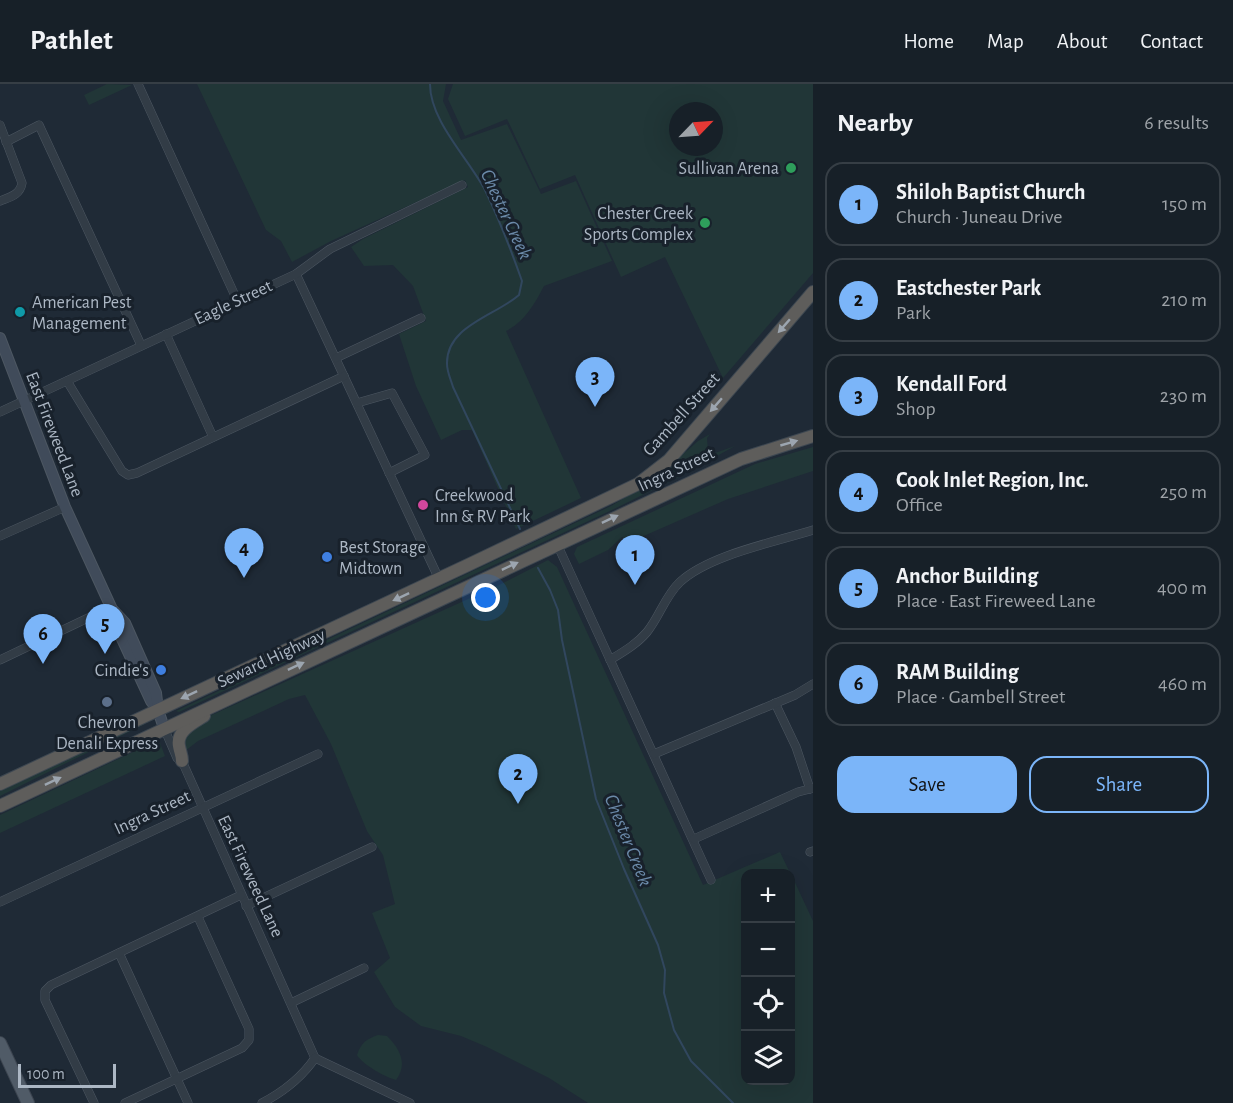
<!DOCTYPE html>
<html lang="en">
<head>
<meta charset="utf-8">
<style>
	body { margin:0; font-family:"Alegreya Sans",sans-serif; background:#202830; color:#f1f3f6 }
	.controls { position:absolute; right:18px; bottom:18px; display:grid; overflow:hidden; border-radius:12px; box-shadow:0 6px 24px #0002 }
	.controls button { width:54px; height:54px; display:grid; place-items:center; padding:0; border:0; border-bottom:2px solid #363e45; background:#172028; color:#f1f3f6; font:30px sans-serif }
	.compass { position:absolute; left:669px; top:18px; width:54px; height:54px; border-radius:50%; background:#172028; box-shadow:0 6px 24px #0002; rotate:65deg }
	.scale { position:absolute; left:18px; bottom:15px; width:98px; box-sizing:border-box; padding-left:6px; border:3px solid #acb7c4; border-top:0; font-size:16px; line-height:21px; white-space:nowrap; color:#acb7c4; -webkit-text-stroke:4px #18212b; paint-order:stroke }
	.you { position:absolute; left:486px; top:514px; width:21px; height:21px; margin:-15px; border:4px solid #fff; border-radius:50%; background:#1a73e8; box-shadow:0 0 0 9px #1a73e833 }
	.badge { display:grid; place-items:center; width:39px; height:39px; border-radius:50%; background:#7bb5f9; color:#111; font-size:20px; font-weight:700 }
	.pin { position:absolute; translate:-50% -50px; filter:drop-shadow(0 2px 3px #0008) }
	.pin::after { content:''; position:absolute; top:32px; width:21px; height:18px; background:inherit; clip-path:polygon(0 0,100% 0,50% 100%) }
	.list { margin:0; padding:0; list-style:none }
	h2 { display:flex; justify-content:space-between; align-items:center; height:78px; margin:0; padding:0 24px; font-size:26px }
	h2 small { font-size:20px; font-weight:400; color:#9ea3a8 }
	.list li { display:grid; grid-template-columns:39px 1fr auto; gap:18px; align-items:center; box-sizing:border-box; height:84px; margin:0 12px 12px; padding:0 12px; border:2px solid #363e45; border-radius:18px }
	.list b { display:block; font-size:22px; white-space:nowrap }
	.list p { margin:0; font-size:20px; white-space:nowrap; color:#9ea3a8 }
	.list em { font-size:20px; font-style:normal; color:#9ea3a8 }
	.actions { display:flex; gap:12px; padding:18px 24px }
	.actions a { flex:1; padding:14px 0; border:2px solid #7bb5f9; border-radius:18px; text-align:center; font-size:21px; color:#7bb5f9 }
	.actions .main { background:#7bb5f9; color:#111 }
	.icon { flex:none; width:33px; height:33px; fill:none; stroke:currentColor; stroke-width:2; stroke-linecap:round; stroke-linejoin:round }
	.map { position:relative; flex:none; width:813px; height:1019px; overflow:hidden }
	header { display:flex; align-items:center; gap:36px; box-sizing:border-box; height:84px; padding:0 30px; background:#172028; border-bottom:2px solid #363e45 }
	header strong { font-size:28px }
	nav { display:flex; gap:33px; margin-inline-start:auto; font-size:21px }
	main { display:flex }
	aside { flex:1; background:#172028 }
	.map>svg:first-child { display:block }
	.green { fill:#213637; fill-rule:evenodd }
	.lines { fill:none; stroke-linecap:round; stroke-linejoin:round }
	.stream { stroke:#31475e; stroke-width:2 }
	.minor-casing { stroke:#4d5762; stroke-width:9 }
	.secondary-casing { stroke:#4d5762; stroke-width:12 }
	.primary-casing { stroke:#3c4550; stroke-width:14 }
	.trunk-casing { stroke:#3d4751; stroke-width:14 }
	.minor { stroke:#323c46; stroke-width:8 }
	.secondary { stroke:#404b5a; stroke-width:10 }
	.primary { stroke:#505b67; stroke-width:12 }
	.trunk { stroke:#5e5d5b; stroke-width:12 }
	.oneway { fill:#9ca5af }
	.leisure-dot { fill:#2e9e5b; stroke:#18212b; stroke-width:2 }
	.culture-dot { fill:#0f9aa8; stroke:#18212b; stroke-width:2 }
	.hotel-dot { fill:#d1479c; stroke:#18212b; stroke-width:2 }
	.shop-dot { fill:#3f7fe0; stroke:#18212b; stroke-width:2 }
	.service-dot { fill:#5c6f8a; stroke:#18212b; stroke-width:2 }
	.labels { text-anchor:middle; stroke-width:6; stroke-linejoin:round; paint-order:stroke }
	.poi-label { font-size:18px; fill:#acb7c4; stroke:#18212b; text-anchor:end }
	.street-label { font-size:18px; fill:#acb7c4; stroke:#18212b }
	.water-label { font-size:20px; font-style:italic; fill:#6b8aa9; stroke:#18212b }
</style>
</head>
<body>
<header>
<strong>Pathlet</strong>
<nav><a>Home</a><a>Map</a><a>About</a><a>Contact</a></nav>
</header>
<main>
<div class="map">
<svg width="813" height="1019" viewBox="0 0 813 1019">
	<rect width="100%" height="100%" fill="#1f2a36"/>
	<g class="green">
		<polygon points="107,0 132,1 89,21 84,11"/>
		<path d="M197,0H446L443,17L461,56L507,40L541,110L576,97L612,177L544,202C534,221 525,237 506,247L581,414L516,445L472,346H462L441,356L416,302L399,250L426,237L413,202L393,181L364,182L351,163L363,155L468,103L465,96L331,157L292,178L281,157L266,146Z"/>
		<path d="M453,0H813V189L723,294L665,173L621,193L575,91L540,105L507,35L465,52L448,15ZM678,27H714V63H678Z"/>
		<polygon points="710,350 707,354 708,367 712,370 735,362 679,393 612,426 179,628 176,627 611,422 654,396 698,357"/>
		<polygon points="813,363 813,387 728,415 630,458 622,453 608,466 579,480 574,470 577,463 755,380"/>
		<polygon points="548,476 557,483 703,801 780,768 790,789 746,790 746,996 790,996 791,790 813,837 813,1019 588,1019 549,994 487,963 461,952 421,942 395,923 374,888 390,874 372,829 395,820 383,771 367,747 331,660 305,611 289,615 198,657 185,667 182,661 186,648 203,635 499,501"/>
		<polygon points="144,637 145,640 0,712 0,705"/>
		<polygon points="152,659 160,659 165,672 0,749 0,731"/>
		<path d="M378,951L387,952C400,965 408,980 396,996C385,993 363,981 357,971C361,959 366,955 378,951Z"/>
	</g>
	<g class="lines">
		<g class="stream">
			<path d="M430,0C430,37 468,74 485,106C499,135 511,166 522,197L519,211C495,232 446,242 447,280C447,288 451,296 453,303L520,445"/>
			<polyline points="538,484 550,506 558,526 562,556 596,715 624,785 658,861 665,886 664,909 674,946 691,977 733,1019"/>
		</g>
		<g class="minor-casing">
			<g id="minor">
				<polyline points="138,0 237,216"/>
				<path d="M0,41L22,99C20,111 10,113 0,117"/>
				<polyline points="6,58 39,41 141,261"/>
				<polyline points="296,190 439,495"/>
				<polyline points="166,250 213,353"/>
				<polyline points="336,274 421,234"/>
				<polyline points="67,297 122,387 128,391 137,389 344,292"/>
				<polyline points="357,319 392,309 425,371 389,389"/>
				<polyline points="0,328 296,190 330,165 462,101"/>
				<polyline points="0,452 65,423"/>
				<polyline points="557,460 711,796"/>
				<polyline points="0,576 111,523"/>
				<path d="M610,576C623,568 637,560 647,548C660,532 665,512 680,498C709,471 775,458 813,446"/>
				<polyline points="775,619 796,663 810,705"/>
				<polyline points="164,644 177,674 182,677 315,974"/>
				<polyline points="654,670 795,611 813,600"/>
				<polyline points="694,755 798,708 813,704"/>
				<polyline points="810,768 813,767"/>
				<polyline points="0,818 318,670"/>
				<polyline points="246,822 372,763"/>
				<polyline points="119,869 188,1019"/>
				<polyline points="291,919 364,884"/>
				<polyline points="315,974 410,1019"/>
				<polyline points="94,1019 45,916 45,907 51,901 241,811"/>
				<polyline points="125,1019 242,964 249,956 249,945 198,833"/>
				<path d="M262,1019C283,1008 302,993 315,974"/>
			</g>
		</g>
		<g class="secondary-casing">
			<g id="secondary">
				<polyline points="0,254 65,423 111,523 116,542 151,617 158,626"/>
				<polyline points="113,526 125,539 156,609 158,626 164,644"/>
			</g>
		</g>
		<g class="primary-casing">
			<polyline id="primary" points="0,959 28,1019"/>
		</g>
		<g class="trunk-casing">
			<g id="trunk">
				<path d="M182,677C182,671 180,668 179,662C176,647 193,639 204,632"/>
				<polyline points="0,700 468,481 638,400 669,376 813,208"/>
				<polyline points="0,722 741,375 813,352"/>
			</g>
		</g>
		<use href="#minor" class="minor"/>
		<use href="#secondary" class="secondary"/>
		<use href="#primary" class="primary"/>
		<use href="#trunk" class="trunk"/>
	</g>
	<defs><path id="oneway-solid" d="M-6-.8H1V-3.2L6.5 0L1 3.2V.8H-6Z" transform="scale(1.5)"/></defs>
	<g class="oneway">
		<use href="#oneway-solid" transform="translate(784 242) rotate(131)"/>
		<use href="#oneway-solid" transform="translate(716 321) rotate(131)"/>
		<use href="#oneway-solid" transform="translate(789 359) rotate(-16)"/>
		<use href="#oneway-solid" transform="translate(610 435) rotate(-25)"/>
		<use href="#oneway-solid" transform="translate(510 482) rotate(-25)"/>
		<use href="#oneway-solid" transform="translate(401 513) rotate(155)"/>
		<use href="#oneway-solid" transform="translate(296 582) rotate(-25)"/>
		<use href="#oneway-solid" transform="translate(189 611) rotate(155)"/>
		<use href="#oneway-solid" transform="translate(53 697) rotate(-25)"/>
	</g>
	<g class="leisure-dot">
		<circle cx="791" cy="84" r="6"/>
		<circle cx="705" cy="139" r="6"/>
	</g>
	<circle class="culture-dot" cx="20" cy="228" r="6"/>
	<circle class="hotel-dot" cx="423" cy="421" r="6"/>
	<g class="shop-dot">
		<circle cx="327" cy="473" r="6"/>
		<circle cx="161" cy="586" r="6"/>
	</g>
	<circle class="service-dot" cx="107" cy="618" r="6"/>
	<g class="labels">
		<g class="poi-label">
			<text x="779" y="90">Sullivan Arena</text>
			<text x="693" y="135">Chester Creek<tspan x="693" dy="21">Sports Complex</tspan></text>
			<text x="32" y="224" text-anchor="start">American Pest<tspan x="32" dy="21">Management</tspan></text>
			<text x="435" y="417" text-anchor="start">Creekwood<tspan x="435" dy="21">Inn &amp; RV Park</tspan></text>
			<text x="339" y="469" text-anchor="start">Best Storage<tspan x="339" dy="21">Midtown</tspan></text>
			<text x="149" y="592">Cindie's</text>
			<text x="107" y="644" text-anchor="middle">Chevron<tspan x="107" dy="21">Denali Express</tspan></text>
		</g>
		<g class="street-label">
			<text transform="translate(233 218) rotate(-25)" y="6">Eagle Street</text>
			<text transform="translate(681 330) rotate(-48)" y="6">Gambell Street</text>
			<text transform="translate(55 350) rotate(69)" y="6">East Fireweed Lane</text>
			<text transform="translate(676 385) rotate(-25)" y="6">Ingra Street</text>
			<text transform="translate(271 574) rotate(-25)" y="6">Seward Highway</text>
			<text transform="translate(152 728) rotate(-25)" y="6">Ingra Street</text>
			<text transform="translate(251 792) rotate(65)" y="6">East Fireweed Lane</text>
		</g>
		<g class="water-label">
			<text transform="translate(507 130) rotate(65)" y="7">Chester Creek</text>
			<text transform="translate(629 756) rotate(68)" y="7">Chester Creek</text>
		</g>
	</g>
</svg>
<div class="controls">
<button>+</button>
<button>−</button>
<button><svg class="icon" aria-label="locate" viewBox="0 0 24 24"><circle cx="12" cy="12" r="6"/><path d="M12 2v4M12 18v4M2 12h4M18 12h4"/></svg></button>
<button><svg class="icon" aria-label="layers" viewBox="0 0 24 24"><path d="M12 4l9 5-9 5-9-5zM3 14l9 5 9-5"/></svg></button>
</div>
<svg class="compass" viewBox="-18 -18 36 36"><path d="M0-13l5 13h-10z" fill="#e53935"/><path d="M0 13l5-13h-10z" fill="#9ea3a8"/></svg>
<div class="scale">100 m</div>
<div class="you"></div>
<div class="pin badge" style="left:635px;top:501px">1</div>
<div class="pin badge" style="left:518px;top:720px">2</div>
<div class="pin badge" style="left:595px;top:323px">3</div>
<div class="pin badge" style="left:244px;top:494px">4</div>
<div class="pin badge" style="left:105px;top:570px">5</div>
<div class="pin badge" style="left:43px;top:580px">6</div>
</div>
<aside>
<h2>Nearby<small>6 results</small></h2>
<ul class="list">
<li><span class="badge">1</span><div><b>Shiloh Baptist Church</b><p>Church · Juneau Drive</p></div><em>150 m</em></li>
<li><span class="badge">2</span><div><b>Eastchester Park</b><p>Park</p></div><em>210 m</em></li>
<li><span class="badge">3</span><div><b>Kendall Ford</b><p>Shop</p></div><em>230 m</em></li>
<li><span class="badge">4</span><div><b>Cook Inlet Region, Inc.</b><p>Office</p></div><em>250 m</em></li>
<li><span class="badge">5</span><div><b>Anchor Building</b><p>Place · East Fireweed Lane</p></div><em>400 m</em></li>
<li><span class="badge">6</span><div><b>RAM Building</b><p>Place · Gambell Street</p></div><em>460 m</em></li>
</ul>
<div class="actions"><a class="main">Save</a><a>Share</a></div>
</aside>
</main>
</body>
</html>
